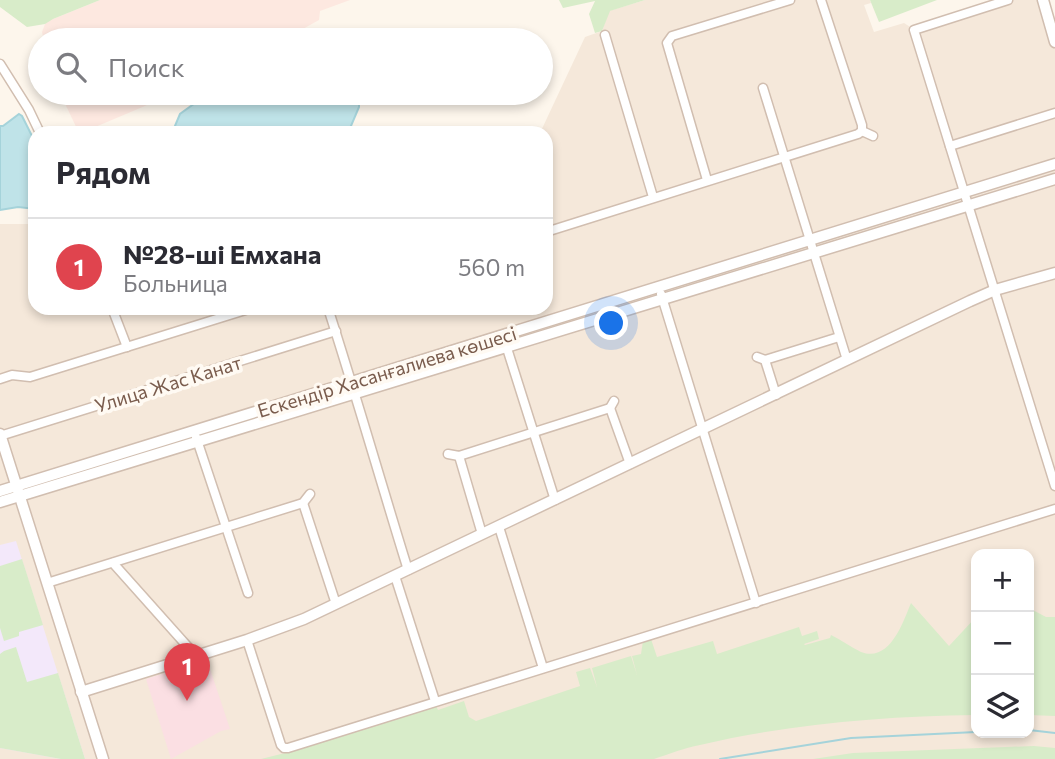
<!DOCTYPE html>
<html lang="ru">
<head>
<meta charset="utf-8">
<style>
	body { margin:0; font-family:Commissioner,sans-serif; background:#f7f7f7; color:#2b2b33 }
	.controls { position:absolute; right:21px; bottom:21px; display:grid; overflow:hidden; border-radius:14px; box-shadow:0 4px 10px #0003 }
	.controls button { width:63px; height:63px; display:grid; place-items:center; padding:0; border:0; border-bottom:2px solid #e1e1e2; background:#fff; color:#2b2b33; font:35px sans-serif }
	.you { position:absolute; left:612px; top:324px; width:24px; height:24px; margin:-18px; border:5px solid #fff; border-radius:50%; background:#1a73e8; box-shadow:0 0 0 10px #1a73e833 }
	.badge { display:grid; place-items:center; width:46px; height:46px; border-radius:50%; background:#111827; color:#fff; font-size:23px; font-weight:700 }
	.pin { position:absolute; translate:-50% -58px; filter:drop-shadow(0 2px 4px #0008) }
	.pin::after { content:''; position:absolute; top:37px; width:24px; height:21px; background:inherit; clip-path:polygon(0 0,100% 0,50% 100%) }
	.list { margin:0; padding:0; list-style:none }
	h2 { display:flex; justify-content:space-between; align-items:center; height:91px; margin:0; padding:0 28px; font-size:30px }
	h2 small { font-size:23px; font-weight:400; color:#7c7c81 }
	.list li { display:grid; grid-template-columns:46px 1fr auto; gap:21px; align-items:center; box-sizing:border-box; height:98px; padding:0 28px; border-top:2px solid #e1e1e2 }
	.list b { display:block; font-size:26px; white-space:nowrap }
	.list p { margin:0; font-size:23px; white-space:nowrap; color:#7c7c81 }
	.list em { font-size:23px; font-style:normal; color:#7c7c81 }
	.icon { flex:none; width:38px; height:38px; fill:none; stroke:currentColor; stroke-width:2; stroke-linecap:round; stroke-linejoin:round }
	.map { position:relative; flex:none; width:1055px; height:759px; overflow:hidden }
	.search { position:absolute; background:#fff; box-shadow:0 4px 10px #0003; left:28px; top:28px; width:525px; height:77px; display:flex; align-items:center; gap:18px; box-sizing:border-box; padding:0 24px; border-radius:38px; color:#7c7c81; font-size:26px }
	.panel { position:absolute; background:#fff; box-shadow:0 4px 10px #0003; left:28px; top:126px; width:525px; height:189px; border-radius:21px }
	.map>svg:first-child { display:block }
	.residential { fill:#f5e8da; fill-rule:evenodd }
	.commercial { fill:#fde8e0 }
	.education { fill:#f3e8fa }
	.medical { fill:#fbdfe3 }
	.green { fill:#d8ecc9 }
	.water { fill:#bfe3e8; stroke:#a5d3da; stroke-width:2 }
	.lines { fill:none; stroke-linecap:round; stroke-linejoin:round }
	.stream { stroke:#a5d3da; stroke-width:2 }
	.minor-casing { stroke:#d1beb0; stroke-width:11 }
	.tertiary-casing { stroke:#d1beb0; stroke-width:13 }
	.minor { stroke:#fff; stroke-width:8 }
	.tertiary { stroke:#fff; stroke-width:10 }
	.labels { text-anchor:middle; stroke-width:7; stroke-linejoin:round; paint-order:stroke }
	.street-label { font-size:19px; fill:#7a5c4d; stroke:#fffaf3 }
</style>
</head>
<body>
<div class="map">
<svg width="1055" height="759" viewBox="0 0 1055 759">
	<rect width="100%" height="100%" fill="#fdf6ec"/>
	<path class="residential" d="M645,0H870L871,3L864,5L874,32L904,23L915,30L1008,0H1043L1055,42V759H0V224H35V308H546V133H540L585,37L602,31L609,11ZM976,554H1029V733H976Z"/>
	<g class="commercial">
		<polygon points="100,0 350,0 320,11 319,20 283,40 44,40 42,32 45,24 48,21"/>
		<polygon points="60,93 166,93 145,106 81,133 79,133"/>
	</g>
	<polygon class="education" points="16,541 85,759 61,759 0,748 0,545"/>
	<polygon class="medical" points="207,660 230,729 221,731 171,759 146,679"/>
	<g class="green">
		<polygon points="0,0 100,0 53,19 45,24 27,27 0,7"/>
		<polygon points="559,0 645,0 610,11 602,31 595,33 589,14 595,1 563,8"/>
		<polygon points="870,0 937,0 879,22"/>
		<polygon points="22,559 43,625 19,632 19,636 4,641 0,628 0,566"/>
		<path d="M911,603L949,646L976,617V715C884,716 790,724 700,745C684,748 669,754 654,759H261L285,753L436,706L438,710L464,701L469,717L476,721L580,686L576,672L590,668L597,687L592,668L631,656L637,675L632,656L641,654L643,641L651,639L657,657L713,641L717,654L799,627L802,636L817,631L819,639L804,644L805,645L830,638L831,635C841,640 851,647 861,652C890,663 903,622 911,603Z"/>
		<polygon points="1029,608 1046,617 1055,617 1055,716 1029,715"/>
		<polygon points="16,647 27,682 58,673 85,759 61,759 0,748 0,654 4,651"/>
		<polygon points="1034,746 1055,748 1055,759 813,759 853,753"/>
	</g>
	<g class="water">
		<polygon points="209,93 359,93 359,107 348,133 172,133 180,114"/>
		<polygon points="19,114 22,116 35,142 35,209 18,207 0,210 0,126 3,126"/>
	</g>
	<g class="lines">
		<g class="stream">
			<polyline points="1029,730 1055,733"/>
			<polyline points="720,759 851,738 976,732"/>
		</g>
		<g class="minor-casing">
			<g id="minor">
				<polyline points="821,0 862,125 862,131"/>
				<polyline points="1008,0 914,30 1055,486"/>
				<polyline points="605,35 653,197"/>
				<polyline points="0,64 29,110 40,133"/>
				<polyline points="763,88 847,360"/>
				<polyline points="862,131 873,136"/>
				<polyline points="950,146 1055,113"/>
				<polyline points="707,180 667,43 672,36 790,0"/>
				<polyline points="546,232 858,134 862,131"/>
				<polyline points="661,294 756,603"/>
				<polyline points="112,308 127,347"/>
				<path d="M328,308C356,395 381,483 408,570"/>
				<polyline points="505,342 555,500"/>
				<polyline points="757,357 765,360 839,337"/>
				<polyline points="765,360 776,395"/>
				<polyline points="0,379 12,375 30,377 252,308"/>
				<polyline points="610,408 630,464"/>
				<polyline points="0,436 336,331"/>
				<polyline points="196,437 248,593"/>
				<polyline points="448,454 459,456 610,408 614,401"/>
				<polyline points="459,456 482,534"/>
				<polyline points="303,503 336,604"/>
				<polyline points="499,527 543,668"/>
				<polyline points="113,563 196,656"/>
				<polyline points="395,576 435,701"/>
				<polyline points="47,583 303,503 310,494"/>
				<polyline points="247,640 281,745 284,748 288,748 1055,509"/>
			</g>
		</g>
		<g class="tertiary-casing">
			<g id="tertiary">
				<polyline points="1043,0 1055,42"/>
				<polyline points="0,434 103,759"/>
				<polyline points="0,491 1055,164"/>
				<polyline points="0,502 1055,179"/>
				<polyline points="81,692 247,640 304,619 970,301 995,290 1055,273"/>
			</g>
		</g>
		<use href="#minor" class="minor"/>
		<use href="#tertiary" class="tertiary"/>
	</g>
	<g class="labels">
		<g class="street-label">
			<text transform="translate(387 372) rotate(-17)" y="7">Ескендір Хасанғалиева көшесі</text>
			<text transform="translate(168 384) rotate(-17)" y="7">Улица Жас Канат</text>
		</g>
	</g>
</svg>
<div class="controls">
<button>+</button>
<button>−</button>
<button><svg class="icon" aria-label="layers" viewBox="0 0 24 24"><path d="M12 4l9 5-9 5-9-5zM3 14l9 5 9-5"/></svg></button>
</div>
<div class="you"></div>
<div class="pin badge" style="left:187px;top:701px;background:#e0444e">1</div>
<div class="search"><svg class="icon" aria-label="search" viewBox="0 0 24 24"><circle cx="10" cy="10" r="6"/><path d="M15 15l6 6"/></svg>Поиск</div>
<section class="panel">
<h2>Рядом<small></small></h2>
<ul class="list">
<li><span class="badge" style="background:#e0444e">1</span><div><b>№28-ші Емхана</b><p>Больница</p></div><em>560 m</em></li>
</ul>
</section>
</div>
</body>
</html>
